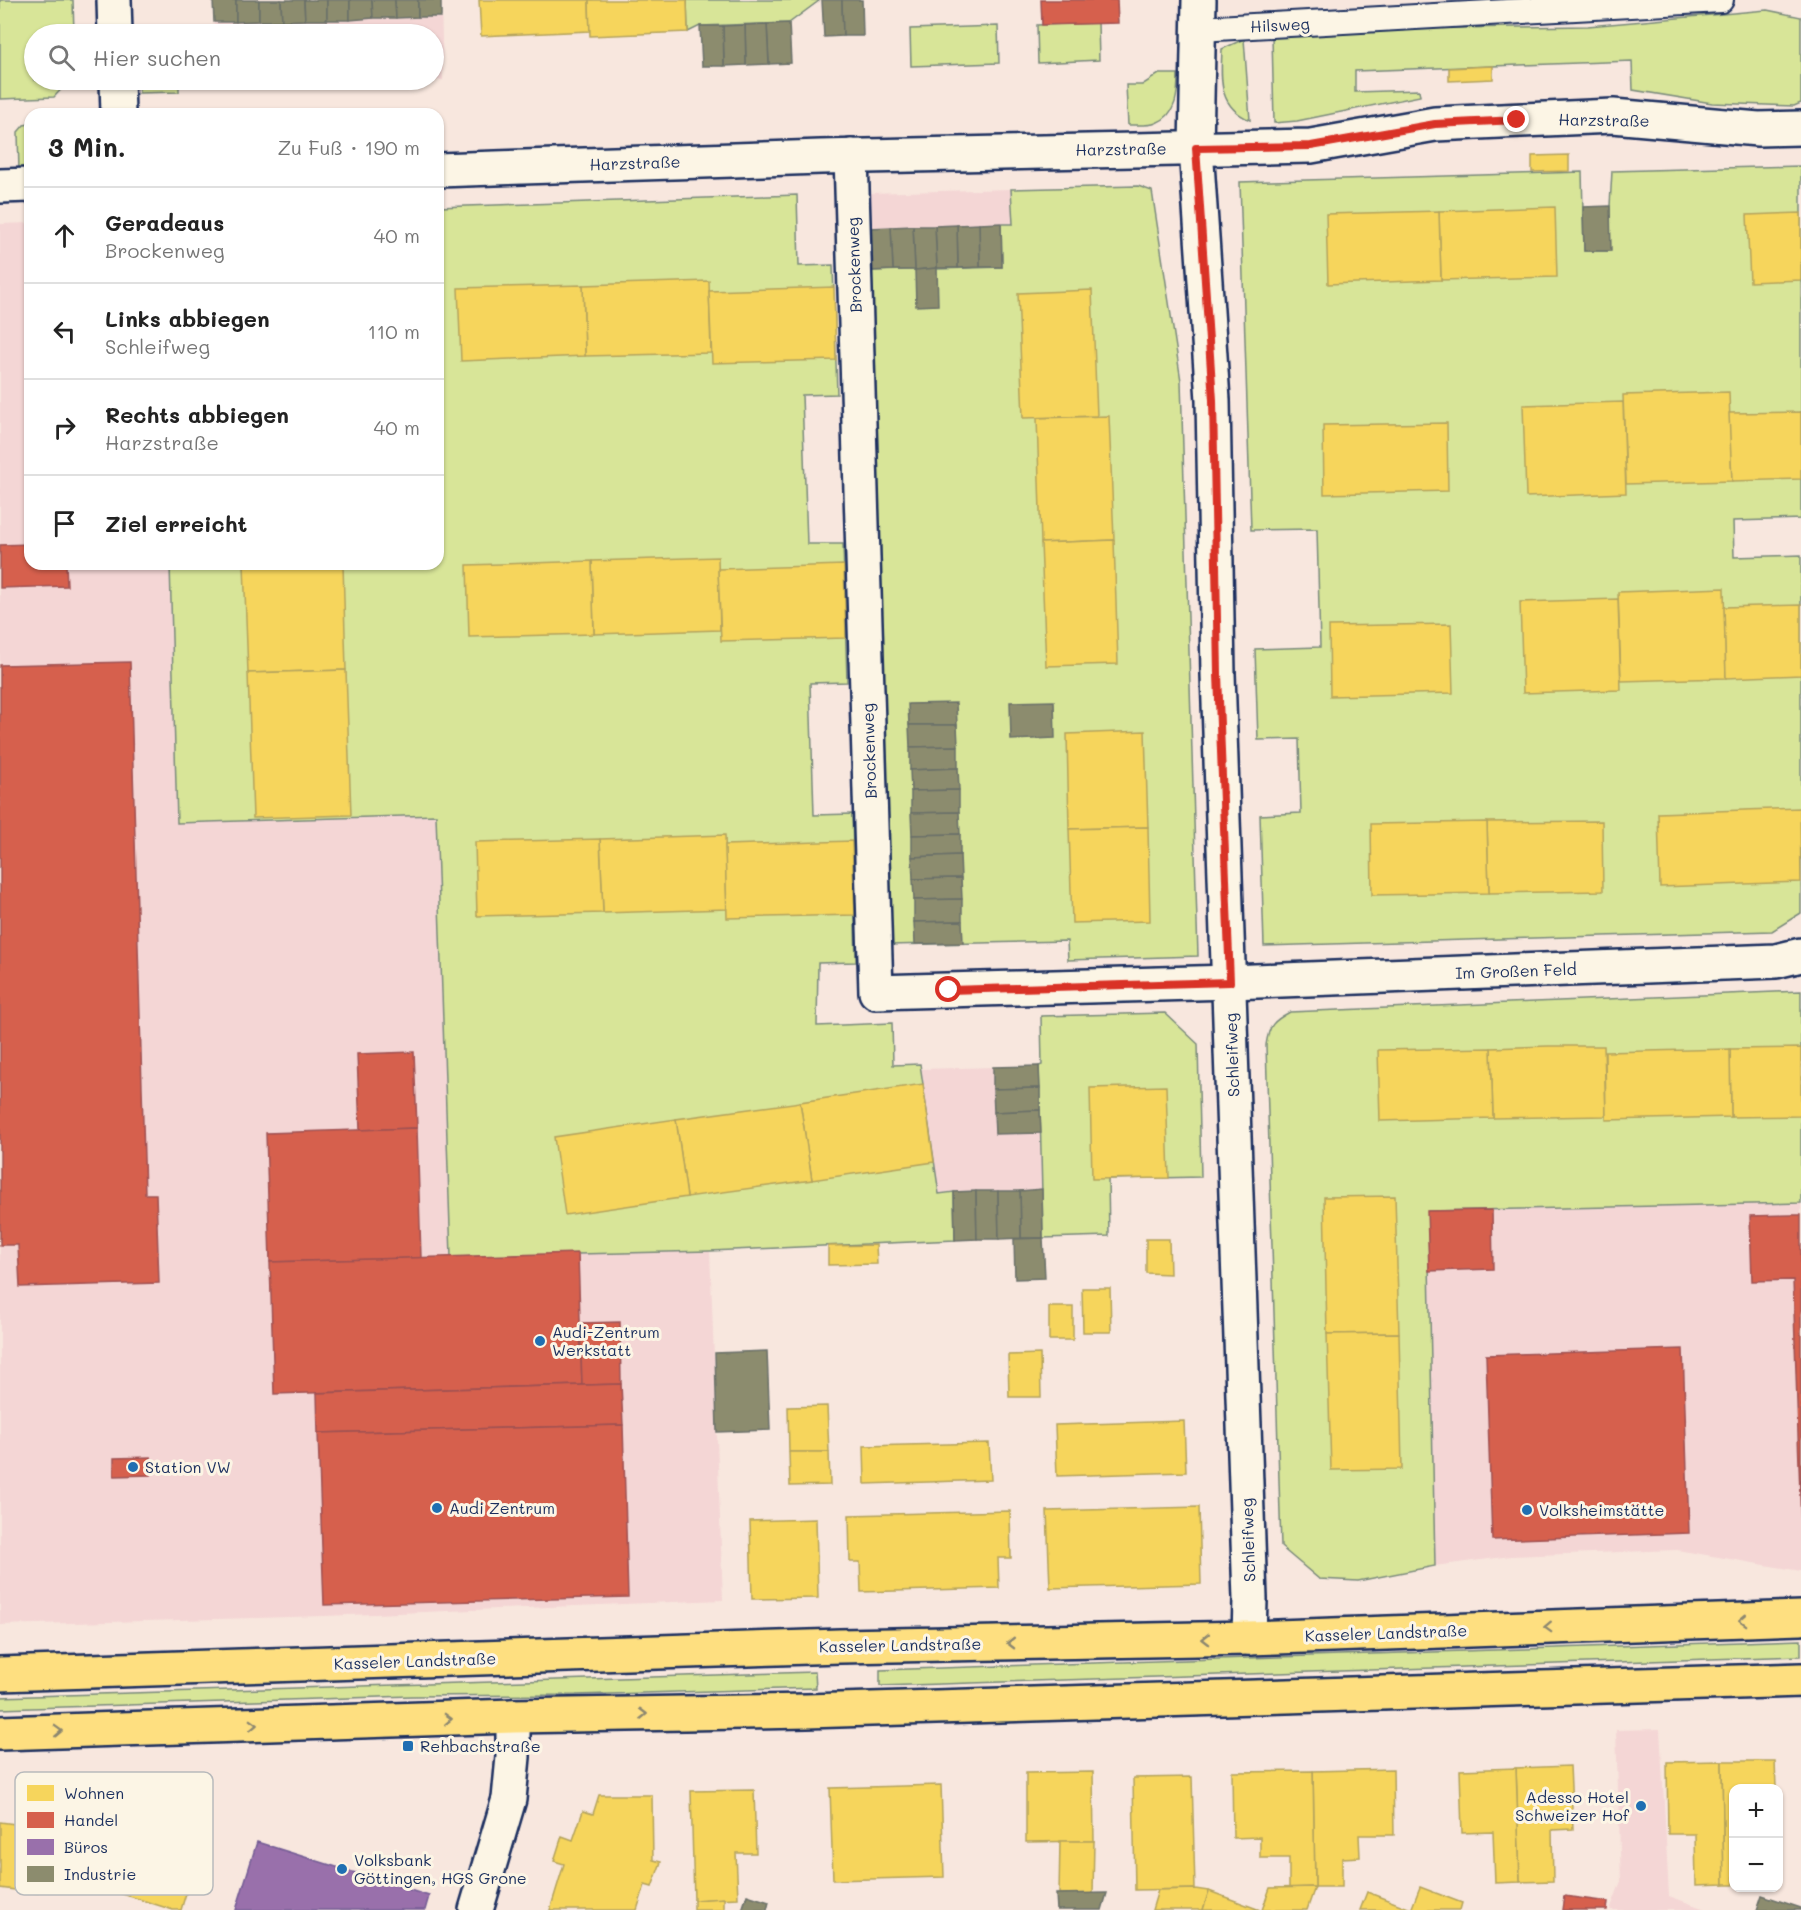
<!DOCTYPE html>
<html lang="de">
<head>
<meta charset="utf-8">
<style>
	body { margin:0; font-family:Mali,sans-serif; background:#f2f2f2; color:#222 }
	.controls { position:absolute; right:18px; bottom:18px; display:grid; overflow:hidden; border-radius:12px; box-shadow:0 2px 4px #0004 }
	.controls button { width:54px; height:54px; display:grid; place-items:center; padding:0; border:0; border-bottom:2px solid #e0e0e0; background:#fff; color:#222; font:30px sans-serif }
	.stop { position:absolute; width:18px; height:18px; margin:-14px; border:4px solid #d93025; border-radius:50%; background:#fff }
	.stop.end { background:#d93025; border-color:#fff; box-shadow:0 2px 6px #0008 }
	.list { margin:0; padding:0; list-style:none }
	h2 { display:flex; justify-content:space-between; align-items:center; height:78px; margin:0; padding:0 24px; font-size:26px }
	h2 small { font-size:20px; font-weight:400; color:#767676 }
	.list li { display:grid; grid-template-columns:39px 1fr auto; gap:18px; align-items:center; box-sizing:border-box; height:96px; padding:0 24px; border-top:2px solid #e0e0e0 }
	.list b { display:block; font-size:22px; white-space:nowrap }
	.list p { margin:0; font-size:20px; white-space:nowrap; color:#767676 }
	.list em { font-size:20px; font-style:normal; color:#767676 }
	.icon { flex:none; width:33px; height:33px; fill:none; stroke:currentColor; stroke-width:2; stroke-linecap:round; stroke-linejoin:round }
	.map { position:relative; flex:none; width:1801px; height:1910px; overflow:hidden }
	.search { position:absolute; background:#fff; box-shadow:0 2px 4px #0004; left:24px; top:24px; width:420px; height:66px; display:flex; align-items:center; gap:15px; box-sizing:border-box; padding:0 21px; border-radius:33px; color:#767676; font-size:22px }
	.panel { position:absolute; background:#fff; box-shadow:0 2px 4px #0004; left:24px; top:108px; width:420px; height:462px; border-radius:18px }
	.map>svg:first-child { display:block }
	.built { fill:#f4d6d5 }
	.green { fill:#d8e598; stroke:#7a8a7b; stroke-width:1.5 }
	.homes { fill:#f6d55c; stroke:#b4a35d; stroke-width:1.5 }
	.shops { fill:#d6604d; stroke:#9e5152; stroke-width:1.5 }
	.offices { fill:#9970ab; stroke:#735c94; stroke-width:1.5 }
	.industry { fill:#8c8c6e; stroke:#6a7069; stroke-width:1.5 }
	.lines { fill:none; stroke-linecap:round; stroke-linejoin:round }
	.service-casing { stroke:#1b2f5e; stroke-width:28 }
	.minor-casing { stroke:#1b2f5e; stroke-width:38 }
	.primary-casing { stroke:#1b2f5e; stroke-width:38 }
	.service { stroke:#fcf5e5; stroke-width:24 }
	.minor { stroke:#fcf5e5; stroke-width:33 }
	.primary { stroke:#fedf80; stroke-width:33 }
	.oneway { stroke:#8c876f }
	.route { stroke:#d93025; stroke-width:8 }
	.poi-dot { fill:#1f6fb2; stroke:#fcf5e5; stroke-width:2 }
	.labels { text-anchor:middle; stroke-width:6; stroke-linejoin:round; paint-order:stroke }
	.street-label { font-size:16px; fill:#1b2f5e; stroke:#fcf5e5 }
	.poi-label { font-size:16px; fill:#1b2f5e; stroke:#fcf5e5; text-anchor:start }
	.key { fill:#fcf5e5; stroke:#b8babc; stroke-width:1.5 }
	.key-label { font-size:16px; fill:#1b2f5e }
</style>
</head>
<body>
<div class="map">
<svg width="1801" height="1910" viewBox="0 0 1801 1910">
	<rect width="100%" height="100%" fill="#f8e7de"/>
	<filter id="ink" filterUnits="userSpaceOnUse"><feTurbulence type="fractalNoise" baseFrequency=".0167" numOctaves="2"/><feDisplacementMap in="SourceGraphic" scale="12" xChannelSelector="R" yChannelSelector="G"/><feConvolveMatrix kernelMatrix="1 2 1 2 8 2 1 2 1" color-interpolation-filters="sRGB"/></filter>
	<g filter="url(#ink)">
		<g class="built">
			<polygon points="213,0 441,0 443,80 216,85 215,80 434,80 434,34 214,34"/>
			<polygon points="1011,189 1013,224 1001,224 1002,267 871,271 869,193"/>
			<polygon points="30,223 30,564 170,564 177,823 436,815 451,1257 710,1251 723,1600 324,1616 0,1625 0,224"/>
			<polygon points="1039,1066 1043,1238 955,1240 954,1192 939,1194 920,1069"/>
			<polygon points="1801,1203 1801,1571 1677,1550 1511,1556 1435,1566 1427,1211"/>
			<polygon points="1660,1729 1669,1896 1708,1910 1610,1910 1621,1881 1616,1730"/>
		</g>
		<g class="green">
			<polygon points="0,0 73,0 74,34 34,34 34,80 70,80 54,97 0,99"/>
			<polygon points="687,0 820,0 789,23 700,26 688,32"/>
			<polygon points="1767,10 1801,17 1801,103 1794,106 1712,103 1633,90 1632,61 1355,71 1355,92 1419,90 1420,96 1297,121 1274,123 1272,36 1392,29 1588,26"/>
			<polygon points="1098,23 1099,60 1038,63 1037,25"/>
			<polygon points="998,26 999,63 911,66 910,29"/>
			<path d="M1244,39L1250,120C1217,106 1221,78 1222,49Z"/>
			<path d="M1159,74H1178C1178,93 1177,115 1156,123C1149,126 1136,125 1128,125L1126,85H1142Z"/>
			<polygon points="139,80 179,80 179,92 139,93"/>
			<polygon points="30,124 30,166 25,171 19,171 18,132 24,125"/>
			<polygon points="1801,166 1801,519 1733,521 1734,557 1801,555 1801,913 1772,931 1264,946 1260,815 1301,813 1299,739 1258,740 1255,649 1320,647 1317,529 1251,530 1240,182 1582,172 1584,251 1610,251 1610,206 1612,171"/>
			<polygon points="1138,186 1152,191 1181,381 1198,956 1068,960 1067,941 888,945 871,271 1002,267 1001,224 1013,224 1011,189"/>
			<polygon points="797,195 799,266 833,265 837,394 802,395 807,544 843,544 847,682 810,683 814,815 852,814 856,962 818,963 817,1026 892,1023 893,1065 920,1064 939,1194 954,1192 955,1240 710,1251 451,1257 436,815 177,823 170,564 438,564 438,207"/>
			<path d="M1801,991V1203L1428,1211L1435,1566L1358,1581L1319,1579L1281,1547L1266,1045C1269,1025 1273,1021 1290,1012Z"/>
			<polygon points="1165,1013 1198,1044 1201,1177 1108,1179 1109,1236 1043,1238 1039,1066 1042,1065 1041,1016"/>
			<polygon points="1801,1640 1801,1656 880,1686 880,1670"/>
			<polygon points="815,1672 816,1688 576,1695 411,1696 0,1709 0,1697"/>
		</g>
		<g class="homes">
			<polygon points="479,0 589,0 590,31 481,36"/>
			<polygon points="589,0 687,0 688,32 590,36"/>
			<polygon points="1493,66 1493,79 1449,81 1449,68"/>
			<polygon points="1569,155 1569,171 1532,172 1532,156"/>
			<polygon points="1555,207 1557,277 1441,280 1439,211"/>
			<polygon points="1439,211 1441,280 1328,284 1326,214"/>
			<polygon points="1801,213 1801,280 1750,282 1747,215"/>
			<polygon points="709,281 711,353 585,356 583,285"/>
			<polygon points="583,285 585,356 461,361 458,288"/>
			<polygon points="834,287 836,360 712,363 709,291"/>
			<polygon points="1092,290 1097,416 1023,418 1018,293"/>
			<polygon points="1729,392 1732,481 1626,484 1623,395"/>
			<polygon points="1623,402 1626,493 1526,497 1523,405"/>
			<polygon points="1801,412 1801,479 1732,481 1729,413"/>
			<polygon points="1109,416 1114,540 1041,543 1037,418"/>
			<polygon points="1447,423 1448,491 1324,494 1323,425"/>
			<polygon points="1114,540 1118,664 1046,666 1041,543"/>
			<polygon points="718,557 720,630 594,634 592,561"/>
			<polygon points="592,561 594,634 469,637 467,565"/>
			<polygon points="244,564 343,564 346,670 248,673"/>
			<polygon points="844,565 846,638 721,641 718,569"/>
			<polygon points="1724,588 1726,678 1621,681 1618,592"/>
			<polygon points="1618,599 1621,690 1523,693 1520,602"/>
			<polygon points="1801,605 1801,675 1726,678 1724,607"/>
			<polygon points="1451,624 1453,693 1330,696 1329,626"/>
			<polygon points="346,670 351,815 253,818 248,673"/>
			<polygon points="1145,731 1148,827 1069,829 1067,734"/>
			<polygon points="1800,808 1801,882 1660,887 1658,813"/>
			<polygon points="1602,821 1603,891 1489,893 1487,822"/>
			<polygon points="1487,822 1489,893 1372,895 1371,824"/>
			<polygon points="1148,827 1150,921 1072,923 1069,829"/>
			<polygon points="725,835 727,909 603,913 600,839"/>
			<polygon points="600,839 603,913 477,916 475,842"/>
			<polygon points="852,841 855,915 727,918 725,845"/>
			<polygon points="1549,1046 1604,1046 1606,1116 1493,1118 1491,1048"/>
			<polygon points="1491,1048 1493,1118 1380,1121 1378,1050"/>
			<polygon points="1801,1048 1801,1116 1731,1117 1730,1049"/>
			<polygon points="1730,1049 1731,1117 1606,1120 1605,1052"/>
			<polygon points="923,1084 934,1162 812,1180 800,1102"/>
			<polygon points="1166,1086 1169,1178 1092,1179 1090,1088"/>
			<polygon points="800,1102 812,1180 687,1197 676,1119"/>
			<polygon points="676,1119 687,1197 565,1215 554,1137"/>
			<polygon points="1395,1196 1399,1333 1327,1334 1324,1197"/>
			<polygon points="1146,1239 1169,1239 1170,1274 1146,1273"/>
			<polygon points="876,1245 877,1264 828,1265 828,1246"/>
			<polygon points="1082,1288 1110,1288 1111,1332 1083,1332"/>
			<rect x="1049" y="1307" width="24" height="33"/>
			<polygon points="1399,1333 1402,1469 1331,1470 1327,1334"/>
			<polygon points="1040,1354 1041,1397 1009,1397 1008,1355"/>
			<polygon points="827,1406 829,1452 789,1452 788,1407"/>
			<polygon points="1184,1421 1186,1472 1057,1476 1055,1425"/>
			<polygon points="989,1443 991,1480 865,1484 864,1446"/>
			<polygon points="789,1452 829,1452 830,1485 790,1486"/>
			<polygon points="1199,1507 1201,1584 1050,1588 1047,1511"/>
			<polygon points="1010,1511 1011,1558 998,1558 999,1588 861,1592 860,1562 850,1562 849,1515"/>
			<polygon points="816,1519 818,1598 752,1599 750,1521"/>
			<polygon points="1722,1761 1724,1884 1696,1885 1695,1834 1668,1834 1667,1762"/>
			<polygon points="1722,1761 1775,1761 1776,1788 1734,1788 1734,1884 1724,1884"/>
			<polygon points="1570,1766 1573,1829 1552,1830 1553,1881 1520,1882 1516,1768"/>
			<polygon points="1516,1768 1520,1882 1495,1883 1493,1832 1462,1833 1460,1770"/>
			<polygon points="1393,1769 1394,1835 1359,1835 1360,1857 1342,1858 1342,1887 1315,1887 1313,1771"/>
			<polygon points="1313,1771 1315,1887 1289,1888 1289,1858 1260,1858 1260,1837 1233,1838 1232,1772"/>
			<polygon points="1093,1772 1094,1841 1026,1842 1026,1773"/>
			<polygon points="1192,1777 1195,1889 1135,1890 1133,1778"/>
			<polygon points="941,1785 944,1877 833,1880 830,1788"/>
			<polygon points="754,1790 756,1853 736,1853 738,1898 694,1900 691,1791"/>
			<polygon points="106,1795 156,1810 129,1896 80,1881"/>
			<polygon points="599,1795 652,1795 653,1860 661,1862 652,1887 645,1885 637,1910 550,1910 564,1864 554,1861 562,1836 573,1840 583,1811 593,1814"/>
			<polygon points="156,1810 206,1826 181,1910 173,1910 129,1896"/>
			<polygon points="0,1822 46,1828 38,1893 0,1888"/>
			<polygon points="1060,1841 1094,1841 1093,1894 1059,1894"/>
			<polygon points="1315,1887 1307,1910 1262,1910 1270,1888"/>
			<polygon points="1420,1887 1462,1903 1460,1910 1411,1910"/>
			<polygon points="1195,1889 1209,1891 1203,1910 1152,1910 1158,1890"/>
			<polygon points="1209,1891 1260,1910 1203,1910"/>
			<polygon points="1367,1892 1411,1909 1411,1910 1360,1910"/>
			<polygon points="724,1898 724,1910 694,1910 694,1900"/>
		</g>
		<g class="shops">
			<polygon points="1041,0 1117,0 1118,23 1042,25"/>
			<polygon points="30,544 30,564 66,564 67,586 0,588 0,545"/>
			<polygon points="130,662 145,1194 156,1194 159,1283 20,1287 18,1245 0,1245 0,665"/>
			<polygon points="414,1052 417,1128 360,1130 357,1054"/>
			<polygon points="417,1128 421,1258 270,1262 266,1133"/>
			<polygon points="1492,1210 1493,1269 1429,1271 1427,1211"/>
			<polygon points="1791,1215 1801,1215 1801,1526 1793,1280 1752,1281 1750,1216"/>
			<polygon points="578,1253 582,1385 274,1394 270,1262"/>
			<polygon points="620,1322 621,1384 582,1385 580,1323"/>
			<polygon points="1683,1349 1689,1533 1492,1540 1486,1355"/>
			<polygon points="621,1384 623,1425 318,1433 317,1393"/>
			<polygon points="623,1425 628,1597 324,1605 318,1433"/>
			<polygon points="151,1457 151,1475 114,1476 114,1458"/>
			<polygon points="1564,1896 1608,1902 1607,1910 1562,1910"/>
		</g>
		<polygon class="offices" points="257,1842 429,1896 425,1910 236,1910"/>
		<g class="industry">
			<polygon points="213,0 236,0 236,22 214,22"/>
			<polygon points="236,0 259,0 259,21 236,22"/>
			<polygon points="259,0 281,0 282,21 259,21"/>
			<polygon points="281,0 304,0 305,20 282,21"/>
			<polygon points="304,0 327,0 327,20 305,20"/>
			<rect x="327" y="0" width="23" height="20"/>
			<polygon points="350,0 372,0 373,18 350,20"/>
			<polygon points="372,0 395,0 396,18 373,18"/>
			<polygon points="395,0 418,0 418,17 396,18"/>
			<rect x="418" y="0" width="23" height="17"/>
			<polygon points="822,0 842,0 843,36 824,37"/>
			<polygon points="842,0 862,0 863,36 843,36"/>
			<polygon points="789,23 791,63 769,64 767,24"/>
			<polygon points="767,24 769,64 746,65 745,25"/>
			<polygon points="745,25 746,65 724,66 723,26"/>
			<polygon points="700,26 723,26 724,66 702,66"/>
			<polygon points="1610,206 1611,251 1584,251 1583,207"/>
			<polygon points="1001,223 1002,267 980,267 979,224"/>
			<polygon points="979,224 980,267 958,268 957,225"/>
			<polygon points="957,225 958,268 937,268 935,226"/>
			<polygon points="913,226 935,226 937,268 915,270"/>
			<polygon points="913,226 915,270 893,270 891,227"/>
			<polygon points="891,227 893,270 871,271 870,228"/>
			<polygon points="937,268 938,305 916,306 915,270"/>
			<polygon points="1054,701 1055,738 1011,740 1010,702"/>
			<polygon points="956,703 957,725 909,725 908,704"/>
			<polygon points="909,725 957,725 958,746 910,747"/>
			<polygon points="958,746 958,768 910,770 910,747"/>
			<polygon points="958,768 959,790 911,791 910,770"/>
			<polygon points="959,790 959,812 911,813 911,791"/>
			<polygon points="959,812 960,834 912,835 911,813"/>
			<polygon points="960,834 960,855 912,857 912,835"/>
			<polygon points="960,855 961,878 913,879 912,857"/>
			<polygon points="961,878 962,899 914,900 913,879"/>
			<polygon points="962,899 962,921 914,922 914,900"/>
			<polygon points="962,921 963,943 915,944 914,922"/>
			<polygon points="1039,1066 1040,1088 993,1089 993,1067"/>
			<polygon points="1040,1088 1040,1110 994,1112 993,1089"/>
			<polygon points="1040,1110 1041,1133 995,1134 994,1112"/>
			<polygon points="1042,1189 1043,1238 1021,1238 1020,1191"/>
			<polygon points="976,1191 977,1239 955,1240 954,1192"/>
			<polygon points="976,1191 998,1191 999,1239 977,1239"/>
			<polygon points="998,1191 1020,1191 1021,1238 999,1239"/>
			<polygon points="1043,1238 1045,1278 1015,1279 1014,1239"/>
			<polygon points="767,1351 770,1430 717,1432 715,1353"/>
			<polygon points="1107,1893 1102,1910 1057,1910 1056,1894"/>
			<polygon points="747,1895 769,1902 767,1910 742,1910"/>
			<polygon points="1762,1895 1801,1908 1801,1910 1757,1910"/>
		</g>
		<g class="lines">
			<g class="service-casing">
				<polyline id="service" points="1199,29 1721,0"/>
			</g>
			<g class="minor-casing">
				<g id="minor">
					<polyline points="114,0 115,34"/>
					<polyline points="1199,0 1196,148 1213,400 1218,674 1250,1599 1249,1638"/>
					<polyline points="117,80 118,114"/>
					<polyline points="851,156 876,992 1230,982 1776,961 1801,955"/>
					<polyline points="438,170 821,157 1311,146 1435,124 1613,116 1758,129 1801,128"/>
					<polyline points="0,186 30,185"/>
					<polyline points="476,1910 509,1799 513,1757 513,1716"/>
				</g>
			</g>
			<g class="primary-casing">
				<g id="primary">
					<polyline points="0,1674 840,1646 1249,1638 1801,1618"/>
					<polyline points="0,1733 513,1716 807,1711 1801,1680"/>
				</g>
			</g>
			<use href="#service" class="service"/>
			<use href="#minor" class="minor"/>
			<use href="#primary" class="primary"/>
		</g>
		<defs><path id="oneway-chevron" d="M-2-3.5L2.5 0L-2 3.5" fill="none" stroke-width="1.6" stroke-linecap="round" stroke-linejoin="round" transform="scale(1.5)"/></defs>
		<g class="oneway">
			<use href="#oneway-chevron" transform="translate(1743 1620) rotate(178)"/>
			<use href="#oneway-chevron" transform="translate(1548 1627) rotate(178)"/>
			<use href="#oneway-chevron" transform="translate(1206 1639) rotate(179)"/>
			<use href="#oneway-chevron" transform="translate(1011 1643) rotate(179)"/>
			<use href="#oneway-chevron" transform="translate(643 1714) rotate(-1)"/>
			<use href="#oneway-chevron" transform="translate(448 1719) rotate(-2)"/>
			<use href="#oneway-chevron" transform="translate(253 1725) rotate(-2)"/>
			<use href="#oneway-chevron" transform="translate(58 1731) rotate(-2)"/>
		</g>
	</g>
	<g class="lines" filter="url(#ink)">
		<polyline class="route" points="949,990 1230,982 1218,674 1213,400 1196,148 1311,146 1435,124 1517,120"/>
	</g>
	<g class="poi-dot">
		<circle cx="540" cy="1341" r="6"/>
		<circle cx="133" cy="1467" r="6"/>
		<circle cx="437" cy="1508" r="6"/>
		<circle cx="1527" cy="1510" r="6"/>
		<rect x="402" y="1740" width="12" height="12" rx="3"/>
		<circle cx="1641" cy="1806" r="6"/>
		<circle cx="342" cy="1869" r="6"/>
	</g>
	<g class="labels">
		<g class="street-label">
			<text transform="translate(1280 25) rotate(-3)" y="6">Hilsweg</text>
			<text transform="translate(1604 120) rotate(1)" y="6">Harzstraße</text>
			<text transform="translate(1121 149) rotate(-1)" y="6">Harzstraße</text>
			<text transform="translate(635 163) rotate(-2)" y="6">Harzstraße</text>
			<text transform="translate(854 265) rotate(-92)" y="6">Brockenweg</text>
			<text transform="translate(869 751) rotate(-92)" y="6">Brockenweg</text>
			<text transform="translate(1516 971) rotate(-2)" y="6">Im Großen Feld</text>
			<text transform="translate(1232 1055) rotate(-92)" y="6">Schleifweg</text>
			<text transform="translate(1248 1540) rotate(-92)" y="6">Schleifweg</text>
			<text transform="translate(1386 1633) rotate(-2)" y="6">Kasseler Landstraße</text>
			<text transform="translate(900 1645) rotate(-1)" y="6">Kasseler Landstraße</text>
			<text transform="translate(415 1661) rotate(-2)" y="6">Kasseler Landstraße</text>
		</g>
		<g class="poi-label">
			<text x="552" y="1338">Audi-Zentrum<tspan x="552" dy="18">Werkstatt</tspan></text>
			<text x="145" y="1473">Station VW</text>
			<text x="449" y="1514">Audi Zentrum</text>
			<text x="1539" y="1516">Volksheimstätte</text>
			<text x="420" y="1752">Rehbachstraße</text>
			<text x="1629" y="1803" text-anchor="end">Adesso Hotel<tspan x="1629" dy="18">Schweizer Hof</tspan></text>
			<text x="354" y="1866">Volksbank<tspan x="354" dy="18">Göttingen, HGS Grone</tspan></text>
		</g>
	</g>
	<rect x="15" y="1772" width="198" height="123" rx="9" class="key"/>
	<rect x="27" y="1785" width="27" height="16" fill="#f6d55c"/>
	<rect x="27" y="1812" width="27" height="16" fill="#d6604d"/>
	<rect x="27" y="1839" width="27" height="16" fill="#9970ab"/>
	<rect x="27" y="1866" width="27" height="16" fill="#8c8c6e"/>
	<g class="key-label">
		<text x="64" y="1799">Wohnen</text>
		<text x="64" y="1826">Handel</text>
		<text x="64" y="1853">Büros</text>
		<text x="64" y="1880">Industrie</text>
	</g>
</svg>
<div class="controls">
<button>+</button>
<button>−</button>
</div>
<div class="stop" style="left:949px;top:990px"></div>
<div class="stop end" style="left:1517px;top:120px"></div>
<div class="search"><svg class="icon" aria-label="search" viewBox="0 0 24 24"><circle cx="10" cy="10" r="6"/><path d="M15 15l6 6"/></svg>Hier suchen</div>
<section class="panel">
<h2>3 Min.<small>Zu Fuß · 190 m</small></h2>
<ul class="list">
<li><svg class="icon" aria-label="ahead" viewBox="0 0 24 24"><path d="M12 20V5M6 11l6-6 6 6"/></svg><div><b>Geradeaus</b><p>Brockenweg</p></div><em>40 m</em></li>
<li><svg class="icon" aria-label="left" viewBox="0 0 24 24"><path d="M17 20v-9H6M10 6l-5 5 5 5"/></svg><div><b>Links abbiegen</b><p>Schleifweg</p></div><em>110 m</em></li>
<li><svg class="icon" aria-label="right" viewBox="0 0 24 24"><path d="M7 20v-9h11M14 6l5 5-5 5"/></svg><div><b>Rechts abbiegen</b><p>Harzstraße</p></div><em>40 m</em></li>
<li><svg class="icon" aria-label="arrive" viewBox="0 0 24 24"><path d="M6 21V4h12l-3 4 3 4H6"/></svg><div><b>Ziel erreicht</b></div></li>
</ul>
</section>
</div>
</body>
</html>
